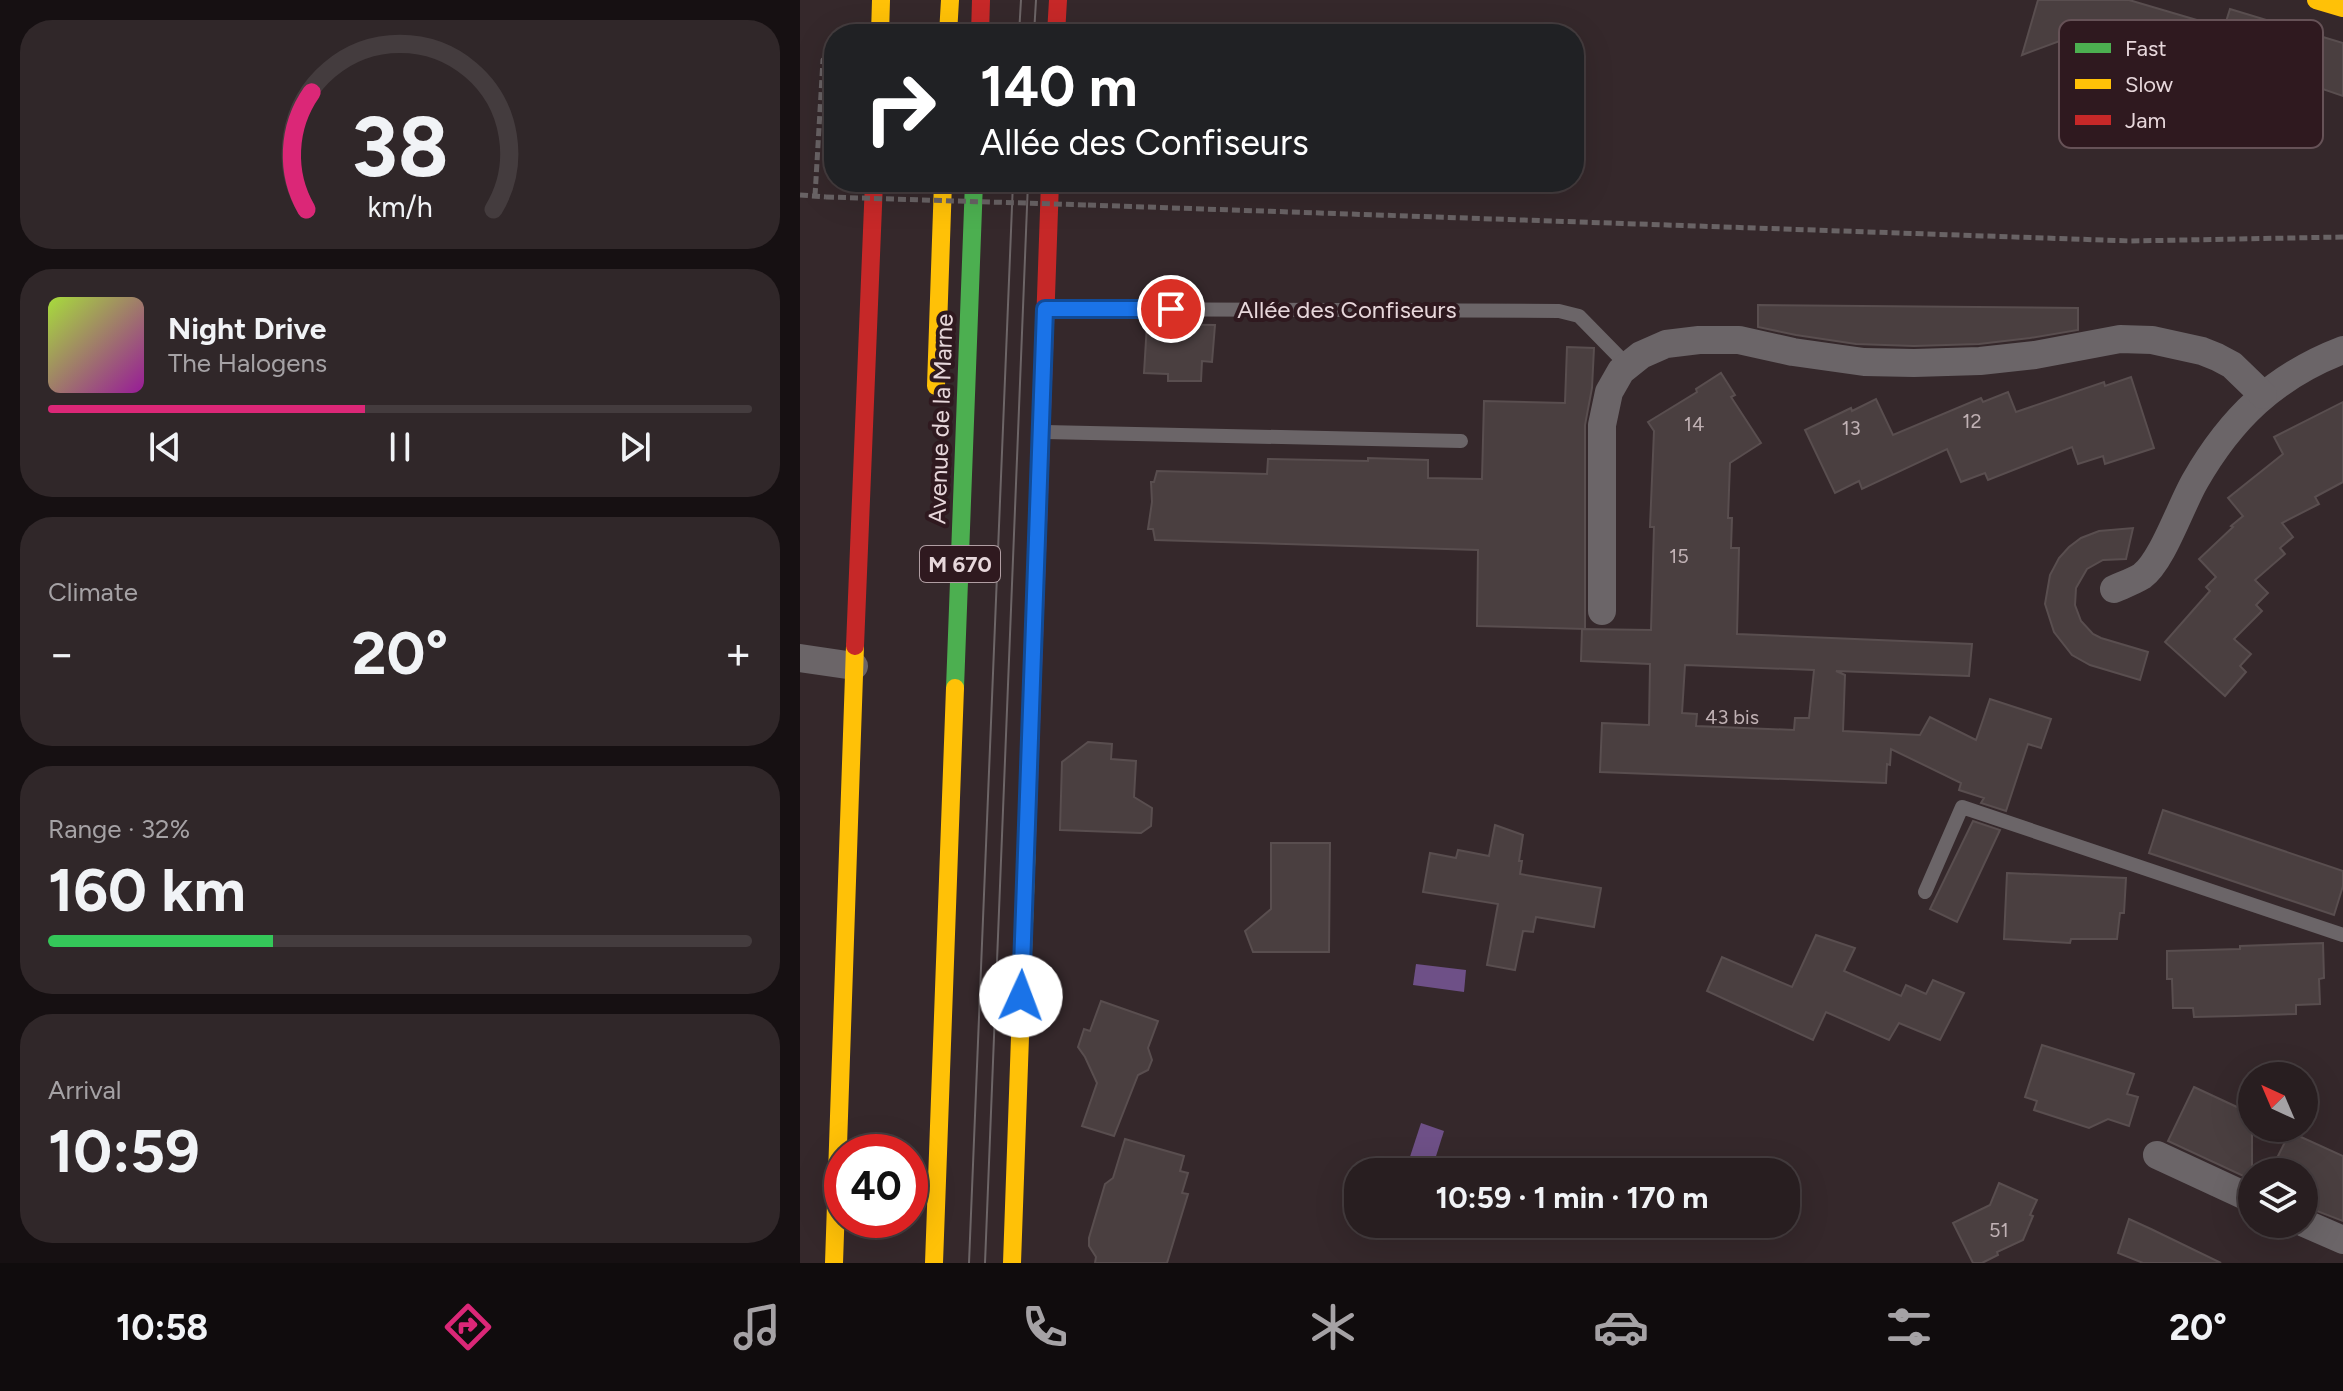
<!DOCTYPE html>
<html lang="en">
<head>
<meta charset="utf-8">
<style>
	:root { --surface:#281e20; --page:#302729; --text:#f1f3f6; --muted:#a5a2a5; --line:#443c3e; --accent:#db2777 }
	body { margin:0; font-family:Figtree,sans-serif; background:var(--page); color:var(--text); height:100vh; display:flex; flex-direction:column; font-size:30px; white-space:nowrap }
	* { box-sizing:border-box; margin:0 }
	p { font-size:26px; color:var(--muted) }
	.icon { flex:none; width:44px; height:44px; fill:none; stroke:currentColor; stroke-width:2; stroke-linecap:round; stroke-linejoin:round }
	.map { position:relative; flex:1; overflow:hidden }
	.details { display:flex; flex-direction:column; gap:20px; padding:20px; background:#161012; width:800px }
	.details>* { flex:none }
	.top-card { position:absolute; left:24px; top:24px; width:760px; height:168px; border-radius:32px; box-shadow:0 8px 32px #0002,0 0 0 2px var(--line); background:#202124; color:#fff; overflow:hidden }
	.needle { width:52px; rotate:316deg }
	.controls { position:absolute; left:1438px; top:1062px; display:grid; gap:16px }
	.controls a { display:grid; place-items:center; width:80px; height:80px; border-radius:50%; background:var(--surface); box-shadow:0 8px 32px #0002,0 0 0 2px var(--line); font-size:40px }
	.speed { position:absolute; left:24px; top:1134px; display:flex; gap:16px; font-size:40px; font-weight:700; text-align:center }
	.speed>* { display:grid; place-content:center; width:104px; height:104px; border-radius:50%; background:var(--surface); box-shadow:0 8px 32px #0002,0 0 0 2px var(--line); line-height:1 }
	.speed .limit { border:12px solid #d22; background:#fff; color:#111 }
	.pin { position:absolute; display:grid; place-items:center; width:68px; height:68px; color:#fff; margin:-34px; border:4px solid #fff; border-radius:50%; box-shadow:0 2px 8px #0007 }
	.me { position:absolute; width:88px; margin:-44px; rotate:2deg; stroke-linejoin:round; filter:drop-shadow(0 0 6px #0008) }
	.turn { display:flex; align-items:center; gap:28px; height:168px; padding:0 24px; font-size:36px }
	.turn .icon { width:104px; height:104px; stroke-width:2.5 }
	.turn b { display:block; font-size:56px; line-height:68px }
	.big { font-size:60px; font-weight:700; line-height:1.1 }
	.details .card { flex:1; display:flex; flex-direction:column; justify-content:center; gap:12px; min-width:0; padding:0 28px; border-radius:32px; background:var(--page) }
	.details .dial { align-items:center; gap:0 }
	.dial svg { height:208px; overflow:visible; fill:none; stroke:var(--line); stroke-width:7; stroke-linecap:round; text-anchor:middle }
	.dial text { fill:var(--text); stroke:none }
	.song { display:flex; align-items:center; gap:24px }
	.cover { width:96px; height:96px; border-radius:12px; background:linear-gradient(135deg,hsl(80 70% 55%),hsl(300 70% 35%)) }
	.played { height:8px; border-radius:4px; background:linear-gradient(90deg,var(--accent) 45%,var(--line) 45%) }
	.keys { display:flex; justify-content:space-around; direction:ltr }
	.heat { display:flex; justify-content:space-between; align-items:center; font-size:44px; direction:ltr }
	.charge { height:12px; border-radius:6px; background:linear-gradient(90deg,#34c759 32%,var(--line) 0) }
	.trip { position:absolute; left:544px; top:1158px; width:456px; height:80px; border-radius:32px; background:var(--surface); box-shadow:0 8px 32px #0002,0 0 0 2px var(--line); font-weight:700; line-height:80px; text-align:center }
	.menu { display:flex; height:128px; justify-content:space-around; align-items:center; background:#100c0d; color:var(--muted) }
	.menu .icon { width:56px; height:56px }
	.menu .current { color:var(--accent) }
	.menu b { font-size:36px; color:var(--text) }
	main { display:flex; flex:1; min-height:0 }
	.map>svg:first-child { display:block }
</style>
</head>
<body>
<main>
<section class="details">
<div class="card dial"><svg viewBox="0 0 100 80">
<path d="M14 69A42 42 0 1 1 86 69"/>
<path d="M14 69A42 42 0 0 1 16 24" stroke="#db2777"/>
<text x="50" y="56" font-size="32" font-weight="700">38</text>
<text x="50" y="72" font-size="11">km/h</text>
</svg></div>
<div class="card">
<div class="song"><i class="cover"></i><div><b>Night Drive</b><p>The Halogens</p></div></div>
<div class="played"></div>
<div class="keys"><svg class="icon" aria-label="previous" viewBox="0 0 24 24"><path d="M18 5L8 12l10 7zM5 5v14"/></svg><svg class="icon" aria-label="pause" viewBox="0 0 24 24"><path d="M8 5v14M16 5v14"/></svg><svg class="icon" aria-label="next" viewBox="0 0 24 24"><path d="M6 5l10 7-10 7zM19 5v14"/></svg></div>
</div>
<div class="card"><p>Climate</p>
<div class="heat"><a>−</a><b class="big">20°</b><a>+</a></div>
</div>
<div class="card"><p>Range · 32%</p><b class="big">160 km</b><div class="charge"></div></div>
<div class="card"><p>Arrival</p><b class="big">10:59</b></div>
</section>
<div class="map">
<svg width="1543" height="1263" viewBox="0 0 1543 1263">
	<rect width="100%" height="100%" fill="#35282b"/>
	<g fill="#6e5087">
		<path d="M616,964L666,970L664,992L613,985Z"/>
		<path d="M621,1123L644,1131L631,1172H605Z"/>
	</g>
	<g fill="#4a3f40" stroke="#594e4f" stroke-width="2" fill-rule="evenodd">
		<path d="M1238,0H1329L1424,28L1430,9L1543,43V96L1517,87L1516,90L1498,85L1496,92L1486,88L1485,91L1399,64L1392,84L1358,74L1360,67L1265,39L1222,55Z"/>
		<path d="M958,305L1278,308V330L1230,338L1179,344L1114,346L1056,344L996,335L958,327Z"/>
		<path d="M347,324L415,325L412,362L402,361L401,381H368V374L344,373Z"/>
		<path d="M767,347L794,348L792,388L785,425V629L677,626L678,550L355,540L353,529H348L352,502L351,482H354L357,471L467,474L468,459L568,461V458L628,460V478L682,479L684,401L765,403Z"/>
		<path d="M921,373L935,395L931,397L961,443L930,463L928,518H932L931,548H939L937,634L1172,644L1169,676L1036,671L1045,675L1043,731L1120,735L1130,717L1176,740L1190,699L1251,719L1241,748L1228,744L1206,811L1181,803L1184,798L1159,790L1161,783L1091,749L1090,765L1087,764L1086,783L800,772L802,723L849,725L850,664L781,661L782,629L851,630L854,527H850L854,431L848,422L897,392L896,389ZM885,665L1014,670L1009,718H995L994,730L896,726L897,714L882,713Z"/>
		<path d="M1331,377L1354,448L1305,464L1303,456L1278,464L1272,447L1188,480L1185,473L1161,482L1147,449L1062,489L1059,481L1035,493L1005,430L1051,408L1052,411L1076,399L1093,435L1181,398L1183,402L1208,392L1216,412L1304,382L1305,386Z"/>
		<path d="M1543,402V482L1515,497L1519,504L1482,523L1493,537L1480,548L1485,554L1455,580L1468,593L1456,605L1462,611L1434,639L1451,654L1440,666L1446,672L1425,696L1365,642L1410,591L1406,587L1416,577L1399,559L1433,527L1431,526L1443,516L1428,498L1483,454L1474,437Z"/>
		<path d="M1333,528L1326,559L1303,560L1287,569L1276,588L1275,605L1281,621L1293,634L1301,638L1348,652L1340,680L1290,665L1272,655L1254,632L1245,604L1250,575L1259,558L1269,547L1281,538L1299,531Z"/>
		<path d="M288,742L312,744L311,759L336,761L334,797L352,808L351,826L341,833L260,830L262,762Z"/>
		<path d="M1363,810L1543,871V886L1534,915L1349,853Z"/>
		<path d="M1173,821L1200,830L1157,922L1130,909Z"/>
		<path d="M695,825L723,835L719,861H722L720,874L801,888L794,927L736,917L733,932L723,931L715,970L687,965L698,904L623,892L630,853L656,858L658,850L689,856Z"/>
		<path d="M471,843H530L529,952H453L445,931L471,909Z"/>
		<path d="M1207,873L1326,878L1324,913H1320L1317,939H1271L1270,943L1204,939Z"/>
		<path d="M1016,935L1055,948L1044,971L1101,996L1106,985L1126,994L1133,980L1164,993L1140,1040L1099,1023L1089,1040L1026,1012L1013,1040L907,991L922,957L992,987Z"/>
		<path d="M1523,943L1524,978L1519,979L1520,1004L1496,1005V1014L1436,1016L1394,1017L1393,1008H1373L1372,979H1367V951L1440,949V946Z"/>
		<path d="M301,1001L358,1021L348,1048L352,1060L348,1070L338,1075L314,1136L282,1126L297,1083L285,1057L278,1047L284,1029L290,1031Z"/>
		<path d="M1242,1045L1334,1074L1327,1094L1338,1097L1329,1126L1308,1119L1289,1128L1234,1110L1237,1101L1225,1097Z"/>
		<path d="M1394,1087L1452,1114V1180L1368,1141Z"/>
		<path d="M1490,1132L1543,1156V1221L1504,1206V1172H1470Z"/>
		<path d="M325,1139L384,1156L380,1171L388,1173L382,1193L388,1194L367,1263H295L296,1257L289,1246V1238L305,1184L313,1178Z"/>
		<path d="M1199,1183L1237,1200L1230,1215L1233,1216L1223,1240L1197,1252L1198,1255L1182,1263H1173L1153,1223L1190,1205Z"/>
		<path d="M1329,1219L1351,1229L1421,1263H1343L1318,1253Z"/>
	</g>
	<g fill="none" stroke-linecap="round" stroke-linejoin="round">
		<g stroke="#696365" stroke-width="5" stroke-dasharray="8 4" stroke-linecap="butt">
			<path d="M0,195L26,197"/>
			<path d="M15,196L23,60H34"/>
			<path d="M288,205L1331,241L1543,237"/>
		</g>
		<g stroke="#6b6568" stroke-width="14">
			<path d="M250,309L759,311L779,316L828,366"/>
			<path d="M245,432L661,441"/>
			<path d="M1125,892L1162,807L1543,935"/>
		</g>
		<g stroke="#6b6568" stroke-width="28">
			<path d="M1314,589C1323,585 1334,581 1342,576C1362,562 1381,505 1395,481C1431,418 1475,376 1543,350"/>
			<path d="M802,611V425L809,392L821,371L841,355L866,344L899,340H939L993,352L1064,362L1114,363L1180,361L1235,355L1320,339L1352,340L1402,351L1417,357L1432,365L1463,395"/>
			<path d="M0,658L54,666"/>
			<path d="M1357,1155L1452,1199"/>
			<path d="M1504,1223L1543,1240"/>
		</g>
		<path stroke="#4caf50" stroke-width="18" d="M155,688L174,182"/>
		<g stroke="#ffc107" stroke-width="18">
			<path d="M1516,0L1543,8"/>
			<path d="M80,34L81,0"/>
			<path d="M148,34L150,0"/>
			<path d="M136,386L143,182"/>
			<path d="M34,1263L55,646"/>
			<path d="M134,1263L155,688"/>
			<path d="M212,1263L227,839"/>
		</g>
		<g stroke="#c62828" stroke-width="18">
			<path d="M180,34L181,0"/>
			<path d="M256,34L258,0"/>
			<path d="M55,646L74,182"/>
			<path d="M227,839L250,182"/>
		</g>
		<g stroke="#6d6567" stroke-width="2">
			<path d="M219,34L221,0"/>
			<path d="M234,34L236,0"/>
			<path d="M169,1263L213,182"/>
			<path d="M185,1263L228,182"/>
		</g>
		<path stroke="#696365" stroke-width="5" stroke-dasharray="8 4" stroke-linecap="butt" d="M26,197L288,205"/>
	</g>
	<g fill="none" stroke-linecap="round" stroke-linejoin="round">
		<g stroke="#114b97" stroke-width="20">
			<path id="route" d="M221,996L245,309H371"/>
		</g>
		<use href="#route" stroke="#1a73e8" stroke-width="14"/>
	</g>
	<g text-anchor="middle" stroke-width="8" stroke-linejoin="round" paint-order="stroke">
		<g font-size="20" fill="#c0b1b4">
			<text x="1172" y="428">12</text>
			<text x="894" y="431">14</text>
			<text x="1051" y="435">13</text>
			<text x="879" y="563">15</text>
			<text x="932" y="724">43 bis</text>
			<text x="1199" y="1237">51</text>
		</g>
		<rect fill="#2f191f" stroke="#b09ea3" stroke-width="2" x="120" y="546" width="80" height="36" rx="6"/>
		<g font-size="22" font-weight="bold" fill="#e7d7db">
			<text x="160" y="572">M 670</text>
		</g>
		<g font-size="24" fill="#e7d7db" stroke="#2f191f">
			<text x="547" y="318">Allée des Confiseurs</text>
			<text transform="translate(141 419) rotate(-88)" y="8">Avenue de la Marne</text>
		</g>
	</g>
	<rect x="1259" y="20" width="264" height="128" rx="12" fill="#2f191f" stroke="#665257" stroke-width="2"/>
	<rect x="1275" y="43" width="36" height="10" fill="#4caf50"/>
	<rect x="1275" y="79" width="36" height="10" fill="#ffc107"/>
	<rect x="1275" y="115" width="36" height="10" fill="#c62828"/>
	<g font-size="22" fill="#e7d7db">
		<text x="1325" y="56">Fast</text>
		<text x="1325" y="92">Slow</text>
		<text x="1325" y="128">Jam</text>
	</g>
</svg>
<div class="controls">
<a><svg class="needle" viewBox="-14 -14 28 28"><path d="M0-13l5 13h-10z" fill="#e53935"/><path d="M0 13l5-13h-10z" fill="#a5a2a5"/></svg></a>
<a><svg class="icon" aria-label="layers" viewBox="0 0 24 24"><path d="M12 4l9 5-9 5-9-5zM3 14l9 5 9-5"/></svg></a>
</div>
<div class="speed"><div class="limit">40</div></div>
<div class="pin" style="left:371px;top:309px;background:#d93025"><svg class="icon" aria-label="arrive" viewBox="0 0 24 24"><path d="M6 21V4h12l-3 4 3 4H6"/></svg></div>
<svg class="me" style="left:221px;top:996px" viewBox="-20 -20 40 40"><circle r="19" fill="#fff"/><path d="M0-13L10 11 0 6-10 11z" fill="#1a73e8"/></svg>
<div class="trip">10:59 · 1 min · 170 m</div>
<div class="top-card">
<div class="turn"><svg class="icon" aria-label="right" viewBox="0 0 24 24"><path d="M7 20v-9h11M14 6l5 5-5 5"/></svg><div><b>140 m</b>Allée des Confiseurs</div></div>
</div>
</div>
</main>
<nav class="menu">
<b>10:58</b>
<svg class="icon current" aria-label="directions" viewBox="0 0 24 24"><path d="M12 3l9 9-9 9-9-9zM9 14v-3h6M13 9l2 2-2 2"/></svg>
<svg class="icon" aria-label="music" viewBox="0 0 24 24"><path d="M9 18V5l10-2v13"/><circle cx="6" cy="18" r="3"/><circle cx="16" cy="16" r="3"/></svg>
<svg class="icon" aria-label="phone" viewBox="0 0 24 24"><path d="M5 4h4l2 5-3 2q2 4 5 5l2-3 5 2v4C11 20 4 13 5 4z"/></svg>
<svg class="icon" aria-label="climate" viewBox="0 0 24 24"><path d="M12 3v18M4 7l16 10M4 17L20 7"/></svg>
<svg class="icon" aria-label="car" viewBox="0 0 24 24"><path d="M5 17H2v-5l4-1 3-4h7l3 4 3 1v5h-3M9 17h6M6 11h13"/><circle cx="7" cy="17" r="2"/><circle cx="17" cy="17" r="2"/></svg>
<svg class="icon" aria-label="filters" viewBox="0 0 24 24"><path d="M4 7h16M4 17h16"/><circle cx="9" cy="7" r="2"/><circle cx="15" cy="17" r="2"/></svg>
<b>20°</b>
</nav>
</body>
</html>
